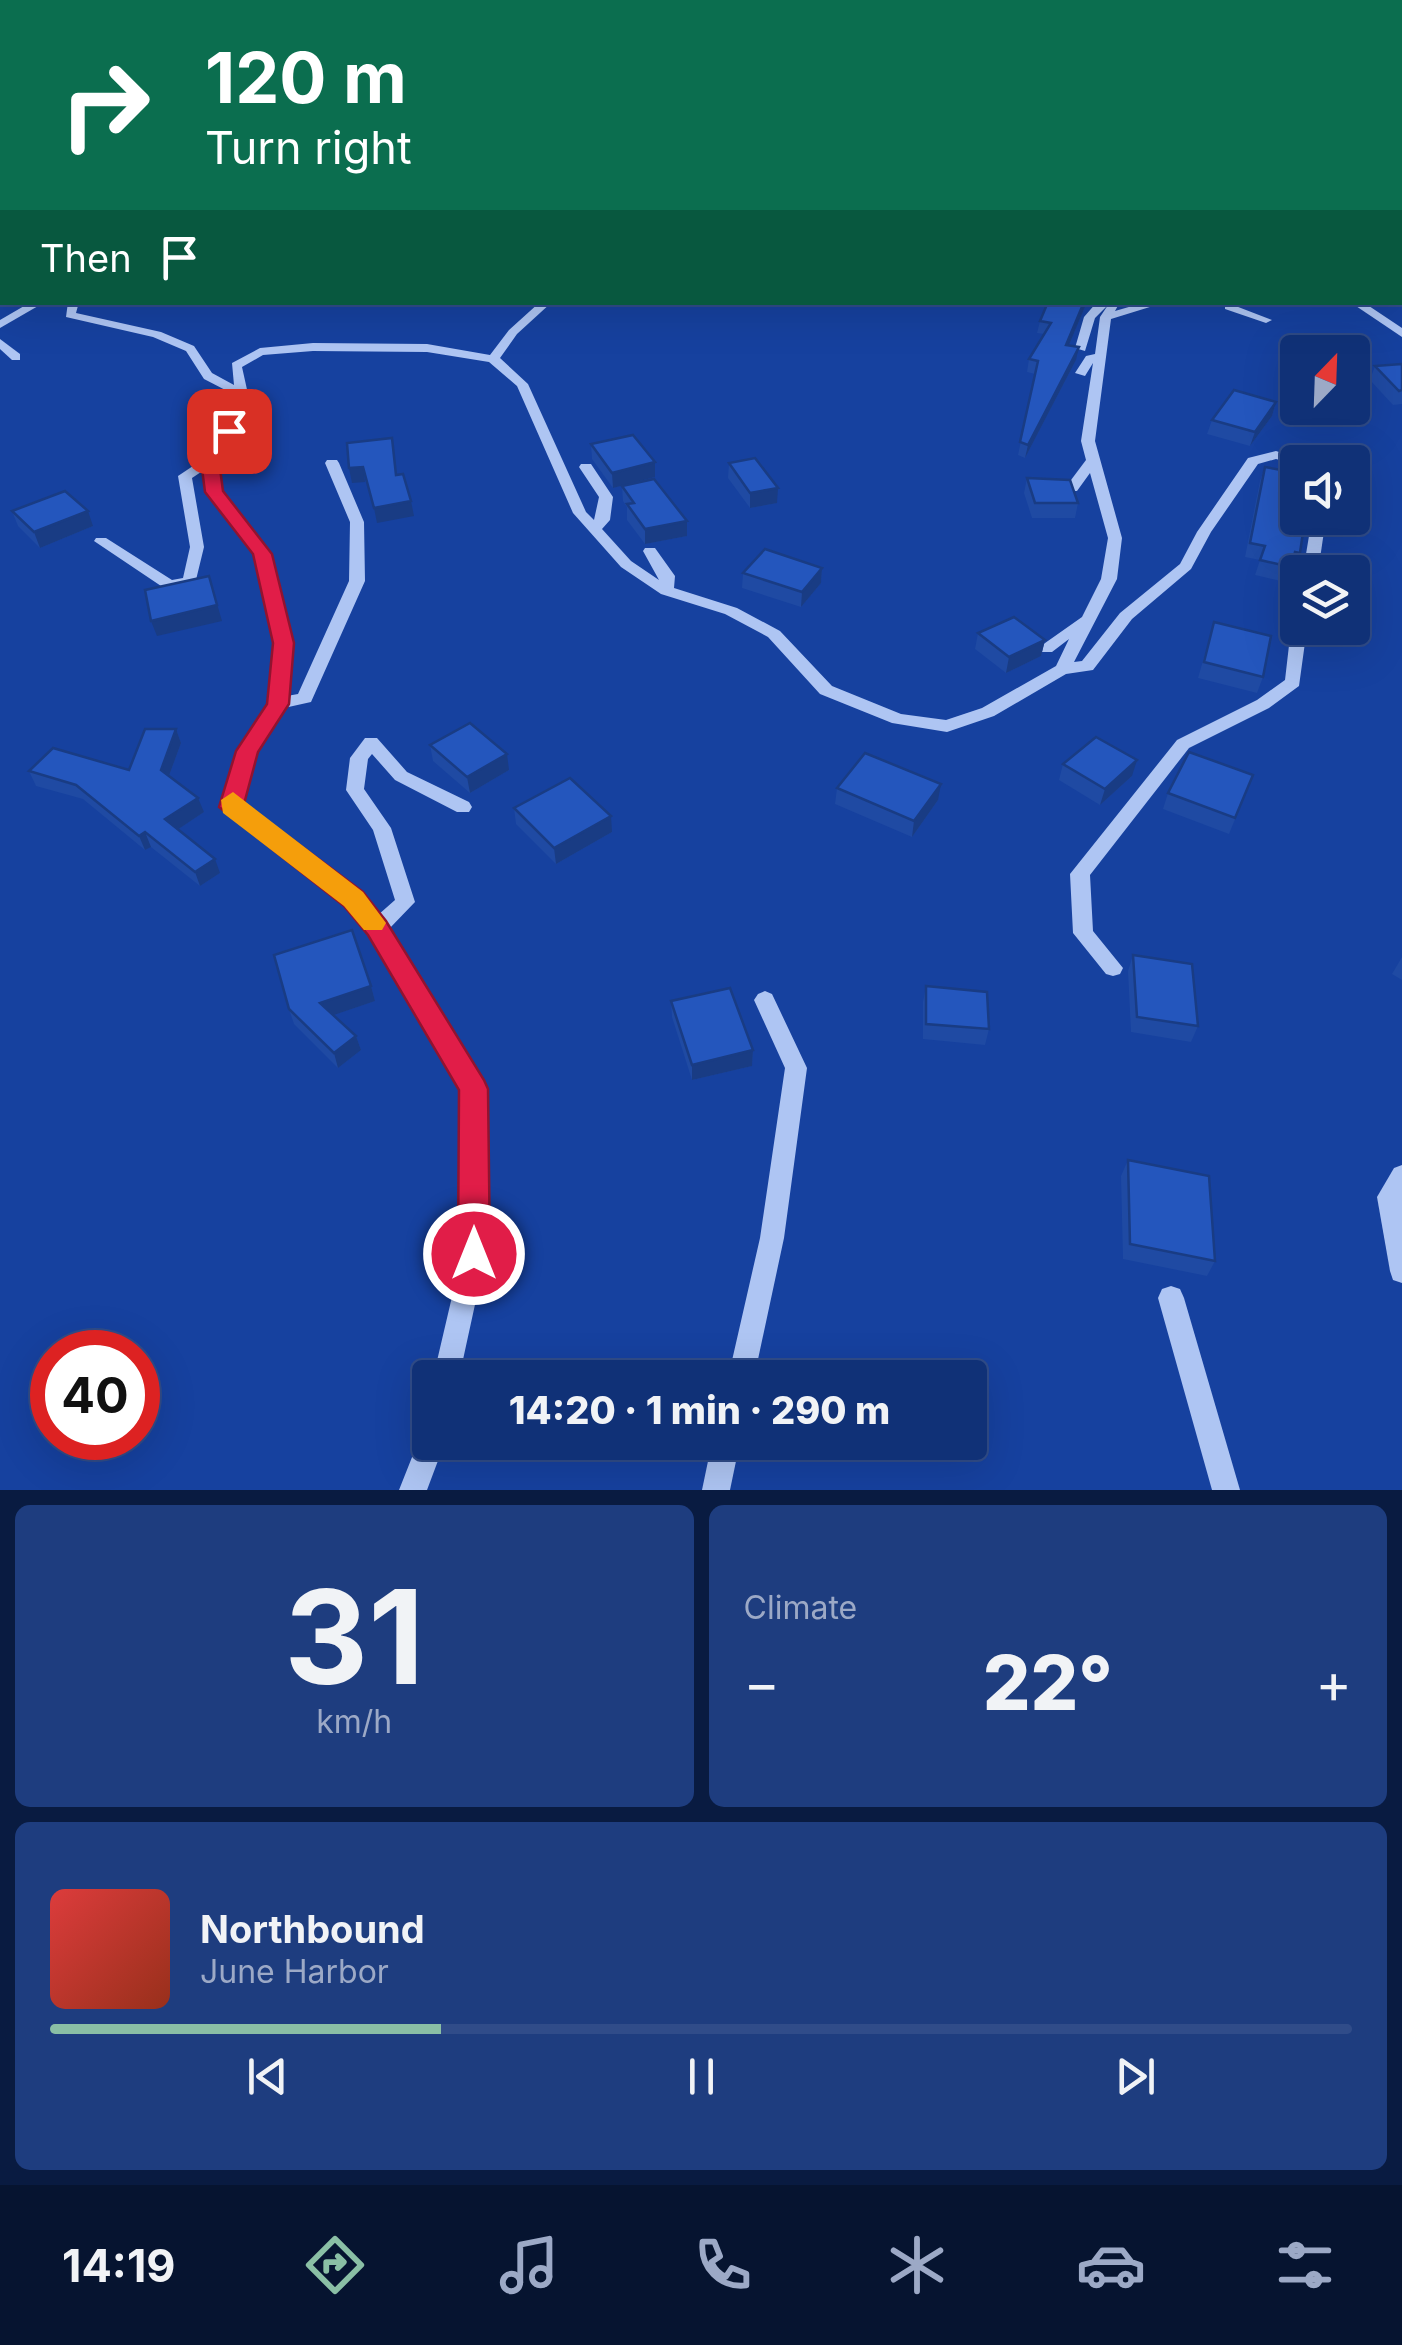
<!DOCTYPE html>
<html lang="en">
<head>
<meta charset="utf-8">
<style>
	:root { --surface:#103177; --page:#1e3d7f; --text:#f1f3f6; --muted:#9ca9c6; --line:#304c89; --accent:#8abfa5 }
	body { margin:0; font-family:Inter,sans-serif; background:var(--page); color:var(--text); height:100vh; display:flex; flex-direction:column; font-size:38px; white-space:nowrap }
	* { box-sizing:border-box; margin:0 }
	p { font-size:32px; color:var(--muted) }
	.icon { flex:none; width:55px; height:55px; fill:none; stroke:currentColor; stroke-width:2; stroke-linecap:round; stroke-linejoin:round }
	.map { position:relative; height:1490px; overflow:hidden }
	.sheet { display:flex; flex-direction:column; gap:15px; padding:15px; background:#091b41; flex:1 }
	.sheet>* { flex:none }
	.hud { position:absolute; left:0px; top:0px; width:1402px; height:305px; box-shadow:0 10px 40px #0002,0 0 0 2px var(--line); background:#0b6e4f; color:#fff; overflow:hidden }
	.needle { width:65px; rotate:23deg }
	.fabs { position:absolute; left:1280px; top:335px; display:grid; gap:20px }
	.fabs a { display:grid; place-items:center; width:90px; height:90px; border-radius:10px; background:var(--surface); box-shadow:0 10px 40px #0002,0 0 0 2px var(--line); font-size:50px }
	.speed { position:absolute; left:30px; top:1330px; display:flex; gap:20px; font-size:50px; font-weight:700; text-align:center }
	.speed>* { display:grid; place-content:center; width:130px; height:130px; border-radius:50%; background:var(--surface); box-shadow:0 10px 40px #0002,0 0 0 2px var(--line); line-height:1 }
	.speed .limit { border:15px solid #d22; background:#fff; color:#111 }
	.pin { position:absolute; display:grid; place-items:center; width:85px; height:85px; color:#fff; margin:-42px; border-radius:20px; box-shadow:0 5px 15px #0006 }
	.me { position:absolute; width:110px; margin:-55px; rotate:0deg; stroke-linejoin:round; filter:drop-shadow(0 0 8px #0008) }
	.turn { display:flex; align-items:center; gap:35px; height:210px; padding:0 40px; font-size:45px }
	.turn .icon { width:130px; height:130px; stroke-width:2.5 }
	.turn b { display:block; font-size:70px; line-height:85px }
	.then { display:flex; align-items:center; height:95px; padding:0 40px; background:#0003; gap:20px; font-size:38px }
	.big { font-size:75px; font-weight:800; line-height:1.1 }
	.sheet .widget { flex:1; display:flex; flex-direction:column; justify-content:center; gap:15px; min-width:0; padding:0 35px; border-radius:15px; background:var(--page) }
	.sheet .dial { align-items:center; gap:0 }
	.dial b { font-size:130px; line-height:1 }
	.song { display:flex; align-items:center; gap:30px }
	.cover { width:120px; height:120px; border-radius:15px; background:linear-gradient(135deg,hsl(0 70% 55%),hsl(10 70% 35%)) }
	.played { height:10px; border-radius:5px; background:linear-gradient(90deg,var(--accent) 30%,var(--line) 30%) }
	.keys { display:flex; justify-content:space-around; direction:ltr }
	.heat { display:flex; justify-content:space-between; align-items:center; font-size:55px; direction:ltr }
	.sheet .tiles { flex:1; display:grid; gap:15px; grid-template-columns:1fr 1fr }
	.widget:last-child { grid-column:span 2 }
	.trip { position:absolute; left:412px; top:1360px; width:575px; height:100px; border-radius:10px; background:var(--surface); box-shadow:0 10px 40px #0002,0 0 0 2px var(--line); font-weight:800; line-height:100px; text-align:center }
	.dock { display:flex; height:160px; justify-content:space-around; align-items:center; background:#061430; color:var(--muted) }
	.dock .icon { width:70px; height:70px }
	.dock .current { color:var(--accent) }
	.dock b { font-size:45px; color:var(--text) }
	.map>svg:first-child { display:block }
</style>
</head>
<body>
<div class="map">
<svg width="1402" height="1490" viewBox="0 0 1402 1490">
	<rect width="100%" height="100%" fill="#16419f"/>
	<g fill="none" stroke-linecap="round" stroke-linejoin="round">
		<g fill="#aec5f3" fill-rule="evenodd">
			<rect x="1400" y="16" width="2" height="5"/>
			<path d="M0,104L2,105V111H0Z"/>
			<rect x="0" y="124" width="2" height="6"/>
			<rect x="1400" y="256" width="2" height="6"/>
			<path d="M31,302H45L0,328V320Z"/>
			<path d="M68,302H79L76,313L161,332L194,346L212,373L234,385L232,363L260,348L313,343L427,344L490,355L509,330L540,302H552L517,334L500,358L528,384L586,512L594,520L599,497L579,467L581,464H591L613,497L610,520L602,529L631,561L659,580L643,551L645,548H655L675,576L674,588L737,608L780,631L832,686L901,714L946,720L982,708L1056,666L1069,639L1052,652H1040L1038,648L1082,617L1101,579L1108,538L1090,473L1077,491H1052L1045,487L1052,483L1068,484L1086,460L1081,441L1093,363L1085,376L1075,373L1086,356L1095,354L1100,317L1108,305L1095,318L1085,351L1075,348L1084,317L1097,302H1120L1115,311L1146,302H1166L1111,319L1095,441L1122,538L1117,579L1074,662L1082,661L1120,613L1180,564L1197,532L1248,458L1276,451L1309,462H1298V465L1276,459L1258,464L1211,532L1191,569L1132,619L1093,670L1066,674L994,716L947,732L892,723L820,694L768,637L725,614L661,594L621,567L573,513L517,386L489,362L427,352L313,351L263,355L242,367L248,394L236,431L217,461L221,492L270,554L292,643L287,696L298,694L349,581L350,522L325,463L327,460H337L339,463L364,522L365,581L311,702L284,708L256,752L241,805L361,894L378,915L395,900L373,830L346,790L350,758L365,738H377L407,772L469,802L472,807L469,812H457L395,780L372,754L368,759L364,789L391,828L415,902L388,930L484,1089L486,1254L459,1378H433L462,1254V1090L370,934L347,904L222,807L238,751L270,704L276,643L256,555L207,492L204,470L192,478L204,547L195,584L164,588L94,541L96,538H106L172,580L183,578L190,547L178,476L205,458L222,431L235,395L204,379L186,351L153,337L66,317Z"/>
			<path d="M1350,302H1363L1402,328V337Z"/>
			<path d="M1225,305H1233L1272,320L1266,323L1225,309Z"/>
			<path d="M0,339L20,354V360H12L0,349Z"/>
			<path d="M1312,518H1326L1318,572H1303Z"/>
			<path d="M1298,623V628H1307L1299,686L1269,708L1189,748L1090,875L1093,931L1123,968L1120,974L1113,976L1106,974L1073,933L1070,874L1177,740L1257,700L1285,680L1291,628Z"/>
			<path d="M765,991L772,994L807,1068L784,1238L754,1378H728L760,1238L785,1068L754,1000L758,994Z"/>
			<path d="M1402,1165V1283L1393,1280L1390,1271L1377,1197L1394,1168Z"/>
			<path d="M1171,1286L1180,1289L1184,1298L1240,1490H1212L1158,1298L1162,1289Z"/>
			<path d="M430,1429V1442H445L427,1490H399L422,1432Z"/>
			<path d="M712,1442H740L730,1490H702Z"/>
		</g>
	</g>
	<g fill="#1f4aa3">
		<path d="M1045,0H1133L1136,2H1044Z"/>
		<path d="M1400,51H1402V99L1400,98Z"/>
		<path d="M1087,302L1069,345L1076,360L1025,458L1018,455L1035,374L1027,372L1029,359L1044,334L1037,333L1040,321Z"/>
		<path d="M1402,364V404L1393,405L1370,380L1375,366Z"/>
		<path d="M1276,402L1272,416L1250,446L1207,434L1212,420Z"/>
		<path d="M591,444L655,462V477L613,488L592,459Z"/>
		<path d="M729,463L777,503L750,508L728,478Z"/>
		<path d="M1265,467L1300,553L1295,568L1291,567L1285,582L1255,575L1260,560L1245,557L1260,481Z"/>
		<path d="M1027,478L1078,503L1075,518H1032L1024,493Z"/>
		<path d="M622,486L687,536L645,544L627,520V507L623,501Z"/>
		<path d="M12,511L93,526L40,548L18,526Z"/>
		<path d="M822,568L821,583L801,607L742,588L743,573Z"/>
		<path d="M1214,622L1263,677L1257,693L1198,678Z"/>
		<path d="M978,633L1045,640L1041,656L1006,673L975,649Z"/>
		<path d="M176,729L181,743L169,776L204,812L178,829L220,873L200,886L151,847L145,850L83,799L36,786L29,771L129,770Z"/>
		<path d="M430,745L509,770L470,793L433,761Z"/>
		<path d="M1063,764L1132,776L1100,805L1059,780Z"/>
		<path d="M1253,775L1229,834L1163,809L1168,793Z"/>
		<path d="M837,788L938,800L912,837L835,804Z"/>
		<path d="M514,808L612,832L556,864L516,824Z"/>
		<path d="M1133,955L1198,1026L1191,1042L1131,1032L1128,971Z"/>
		<path d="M1402,957V980L1392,974Z"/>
		<path d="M371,986L375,1001L333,1015L356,1036L361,1050L338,1068L294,1024L289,1009Z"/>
		<path d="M926,986L989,1029L985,1045L923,1039V1002Z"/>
		<path d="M671,1001L753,1050L752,1066L692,1080L672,1017Z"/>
		<path d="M1128,1160L1215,1261L1207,1276L1123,1259L1121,1176Z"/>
	</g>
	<g fill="#193c84">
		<path d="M2,247V265L0,267V249Z"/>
		<path d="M1084,302H1087L1064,357L1066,345Z"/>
		<path d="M1079,347L1076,360L1025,458L1028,445Z"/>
		<path d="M1276,402L1272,416L1250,446L1255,432Z"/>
		<path d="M655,462V477L613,488L612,473Z"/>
		<path d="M363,467L365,482L352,483L349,468Z"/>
		<path d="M778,488L777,503L750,508V493Z"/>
		<path d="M411,501L414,516L377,523L374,508Z"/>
		<path d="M88,511L93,526L40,548L34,532Z"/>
		<path d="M687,521V536L645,544V529Z"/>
		<path d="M822,568L821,583L801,607L802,592Z"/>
		<path d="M209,576L222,621L157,636L151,621Z"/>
		<path d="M1045,640L1041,656L1006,673L1009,657Z"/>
		<path d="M176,729L181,743L166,784L161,770Z"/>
		<path d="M507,754L509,770L470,793L467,777Z"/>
		<path d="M1137,760L1132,776L1100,805L1105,789Z"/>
		<path d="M941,784L938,800L912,837L914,821Z"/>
		<path d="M198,798L204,812L171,834L165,819Z"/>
		<path d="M611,816L612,832L556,864L554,848Z"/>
		<path d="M145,832L151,847L145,850L139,836Z"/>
		<path d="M215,859L220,873L200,886L195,872Z"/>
		<path d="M371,986L375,1001L325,1018L320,1003Z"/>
		<path d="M356,1036L361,1050L338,1068L334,1053Z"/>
		<path d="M753,1050L752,1066L692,1080V1065Z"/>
	</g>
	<g fill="#2456bd" stroke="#193c84" stroke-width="2.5">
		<path d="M0,0H13L14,2H2V36L0,37Z"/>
		<path d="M877,0H969L967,2H872Z"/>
		<path d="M1089,0H1133L1136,2H1087Z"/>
		<path d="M1201,0H1342L1344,2H1203Z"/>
		<path d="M2,39V82L0,81V49H2Z"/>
		<path d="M1400,51H1402V82L1400,80Z"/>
		<path d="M0,197H2V247L0,249Z"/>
		<path d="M1048,302H1084L1066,345L1079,347L1028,445L1020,442L1038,361L1029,359L1051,323L1040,321Z"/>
		<path d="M1402,364V390L1399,391L1375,366Z"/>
		<path d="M1234,390L1276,402L1255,432L1212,420Z"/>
		<path d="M633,435L655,462L612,473L591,444Z"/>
		<path d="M392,438L396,475L403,474L411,501L374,508L363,467L349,468L347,443Z"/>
		<path d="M755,458L778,488L750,493L729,463Z"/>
		<path d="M1265,467L1298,473V518H1305L1300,553L1295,552L1291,567L1260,560L1265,546L1250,543Z"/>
		<path d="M1027,478L1070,480L1078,503H1035Z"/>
		<path d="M654,479L687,521L645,529L627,504L634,503L622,486Z"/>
		<path d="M65,491L88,511L34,532L12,511Z"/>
		<path d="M765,549L822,568L802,592L743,573Z"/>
		<path d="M209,576L217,605L151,621L145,590Z"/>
		<path d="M1014,617L1045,640L1009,657L978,633Z"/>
		<path d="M1214,622L1271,636L1263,677L1204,662Z"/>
		<path d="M470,723L507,754L467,777L430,745Z"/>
		<path d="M145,729H176L161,770L198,798L165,819L215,859L195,872L145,832L139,836L76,785L29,771L53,748L129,770Z"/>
		<path d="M1096,737L1137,760L1105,789L1063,764Z"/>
		<path d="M1189,752L1253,775L1235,818L1168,793Z"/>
		<path d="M865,753L941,784L914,821L837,788Z"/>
		<path d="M570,778L611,816L554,848L514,808Z"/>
		<path d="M352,930L371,986L320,1003L356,1036L334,1053L289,1009L274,955Z"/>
		<path d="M1133,955L1192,964L1198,1026L1137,1017Z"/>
		<path d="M926,986L987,992L989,1029L926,1024Z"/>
		<path d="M730,988L753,1050L692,1065L671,1001Z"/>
		<path d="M1128,1160L1209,1176L1215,1261L1130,1244Z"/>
	</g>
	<path fill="#e11d48" stroke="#92132f" stroke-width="2.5" d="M223,427L238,431L219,461L223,491L272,554L294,643L289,704L258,752L244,804L363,892L386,921L484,1080L488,1089L490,1254L485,1265L474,1269L462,1265L458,1254L459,1090L368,935L344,906L219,807L236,751L267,704L273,643L253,554L205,492L201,461Z"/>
	<path fill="#f59e0b" d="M233,792L363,892L386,923L382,930H364L344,906L223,813L221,800Z"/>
</svg>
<div class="fabs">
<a><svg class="needle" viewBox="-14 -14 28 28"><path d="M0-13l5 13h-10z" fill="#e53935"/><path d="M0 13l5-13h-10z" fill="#9ca9c6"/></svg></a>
<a><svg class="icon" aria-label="sound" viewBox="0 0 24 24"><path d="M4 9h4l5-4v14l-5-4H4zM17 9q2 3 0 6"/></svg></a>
<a><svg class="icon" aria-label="layers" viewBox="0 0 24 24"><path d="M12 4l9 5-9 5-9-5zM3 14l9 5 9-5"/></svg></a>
</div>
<div class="speed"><div class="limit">40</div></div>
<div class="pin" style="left:229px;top:431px;background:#d93025"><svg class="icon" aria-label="arrive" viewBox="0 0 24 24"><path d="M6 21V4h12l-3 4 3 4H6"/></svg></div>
<svg class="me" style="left:474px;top:1254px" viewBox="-20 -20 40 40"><circle r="17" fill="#e11d48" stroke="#fff" stroke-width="3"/><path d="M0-11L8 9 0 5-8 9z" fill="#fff"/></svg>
<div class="trip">14:20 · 1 min · 290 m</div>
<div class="hud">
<div class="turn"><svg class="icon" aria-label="right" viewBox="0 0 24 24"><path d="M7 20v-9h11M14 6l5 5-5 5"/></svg><div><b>120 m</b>Turn right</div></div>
<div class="then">Then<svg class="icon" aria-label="arrive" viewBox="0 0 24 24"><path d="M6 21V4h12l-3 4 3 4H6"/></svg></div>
</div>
</div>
<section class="sheet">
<div class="tiles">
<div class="widget dial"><b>31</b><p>km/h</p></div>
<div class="widget"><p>Climate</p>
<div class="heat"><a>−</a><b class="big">22°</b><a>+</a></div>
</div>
<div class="widget">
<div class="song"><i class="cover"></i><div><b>Northbound</b><p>June Harbor</p></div></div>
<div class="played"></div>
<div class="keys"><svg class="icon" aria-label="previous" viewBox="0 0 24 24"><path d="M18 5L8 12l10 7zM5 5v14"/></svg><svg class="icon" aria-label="pause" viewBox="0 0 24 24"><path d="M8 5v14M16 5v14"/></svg><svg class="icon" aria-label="next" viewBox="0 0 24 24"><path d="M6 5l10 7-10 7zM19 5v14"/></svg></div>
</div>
</div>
</section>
<nav class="dock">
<b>14:19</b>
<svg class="icon current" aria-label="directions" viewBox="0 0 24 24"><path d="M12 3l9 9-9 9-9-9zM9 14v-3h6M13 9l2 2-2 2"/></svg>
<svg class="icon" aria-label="music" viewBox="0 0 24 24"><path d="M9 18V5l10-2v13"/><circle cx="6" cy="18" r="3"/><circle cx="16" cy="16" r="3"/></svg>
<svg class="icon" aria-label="phone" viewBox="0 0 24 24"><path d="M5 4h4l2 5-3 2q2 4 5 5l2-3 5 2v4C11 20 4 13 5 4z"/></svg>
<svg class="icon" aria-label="climate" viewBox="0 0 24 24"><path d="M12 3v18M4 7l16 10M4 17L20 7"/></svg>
<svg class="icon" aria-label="car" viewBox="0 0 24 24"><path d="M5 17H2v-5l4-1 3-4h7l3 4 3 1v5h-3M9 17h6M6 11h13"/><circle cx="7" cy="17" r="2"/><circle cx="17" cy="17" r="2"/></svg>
<svg class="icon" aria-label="filters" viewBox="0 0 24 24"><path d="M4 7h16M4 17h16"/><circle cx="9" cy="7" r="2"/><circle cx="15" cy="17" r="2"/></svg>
</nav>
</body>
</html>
